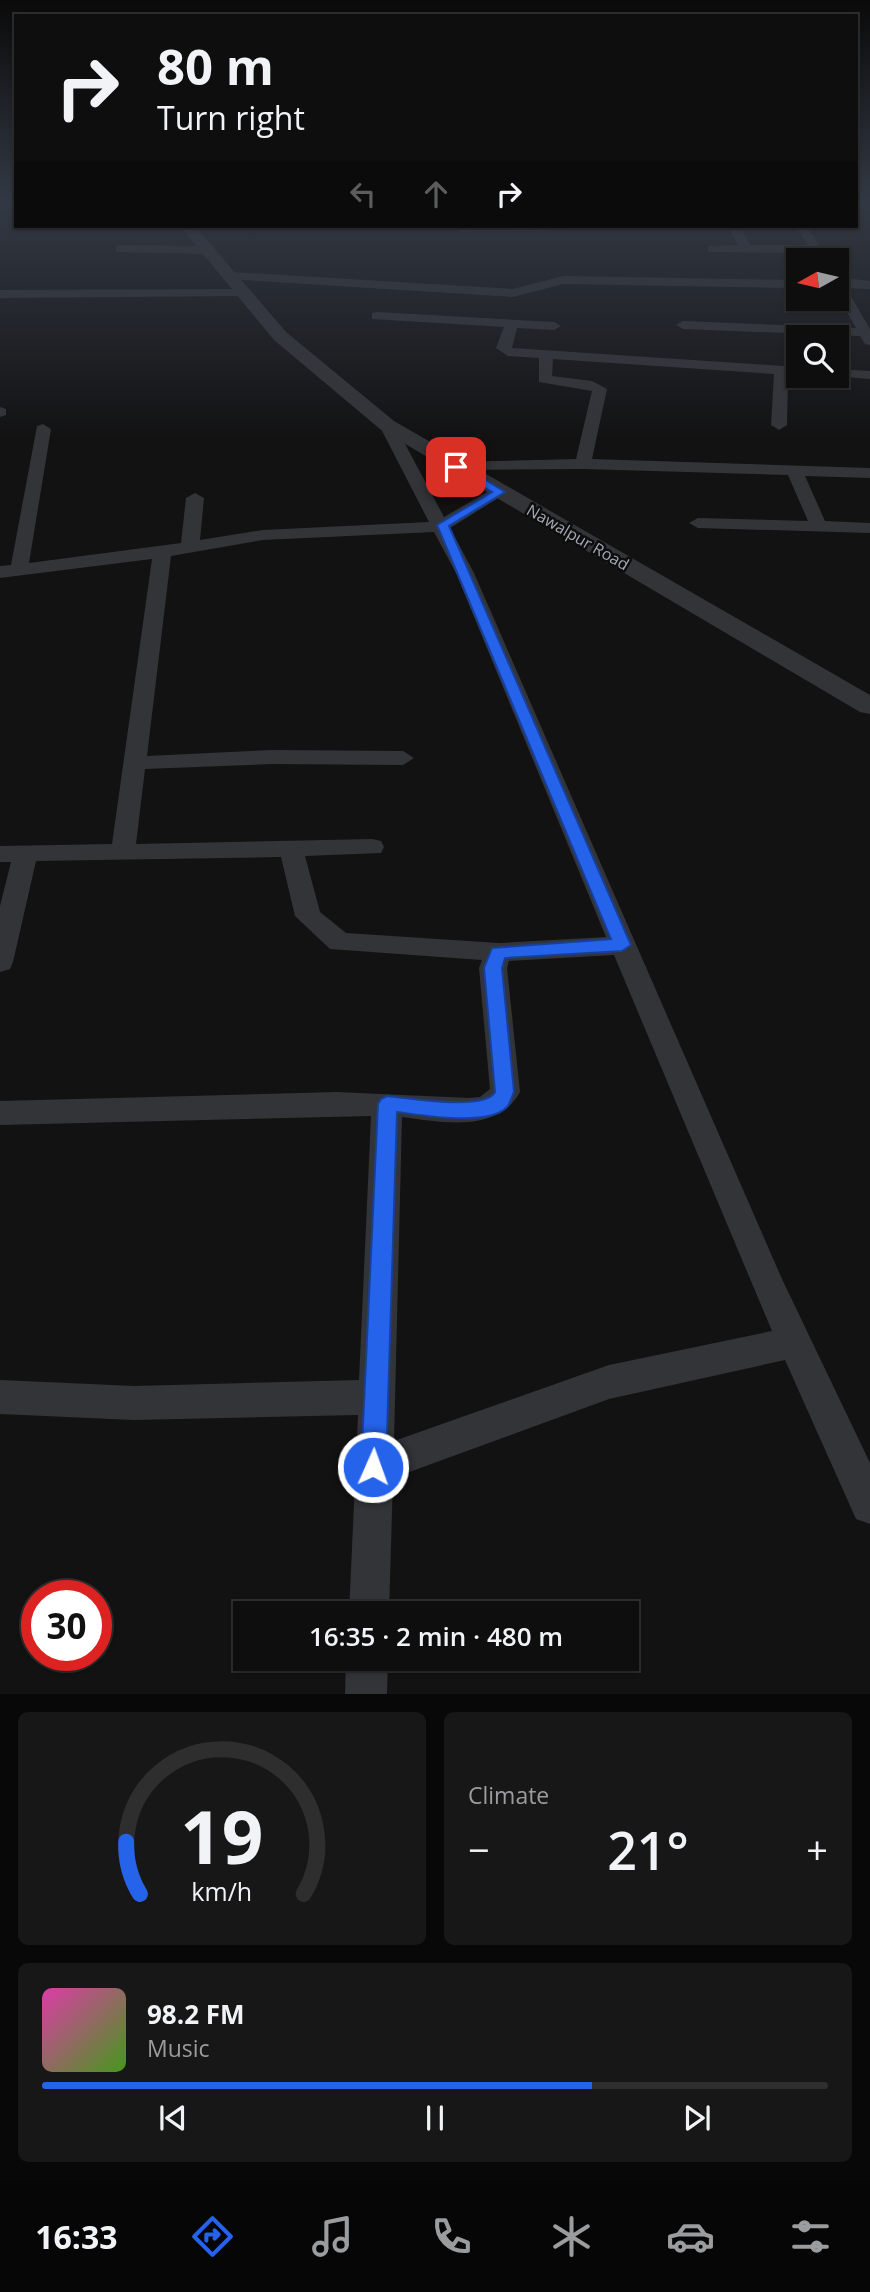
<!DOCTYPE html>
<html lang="en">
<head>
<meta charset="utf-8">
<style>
	:root { --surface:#0e0e0e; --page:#171717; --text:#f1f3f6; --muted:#9b9c9e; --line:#2e2e2e; --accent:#2563eb }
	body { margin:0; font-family:"Open Sans",sans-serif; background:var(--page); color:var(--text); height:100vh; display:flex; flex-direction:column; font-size:26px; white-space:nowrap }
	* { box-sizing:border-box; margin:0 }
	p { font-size:23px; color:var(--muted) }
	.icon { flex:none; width:38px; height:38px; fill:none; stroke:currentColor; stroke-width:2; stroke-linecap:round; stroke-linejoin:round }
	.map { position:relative; height:1694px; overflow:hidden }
	.details { display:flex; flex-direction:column; gap:18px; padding:18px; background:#080808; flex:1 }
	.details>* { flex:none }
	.banner { position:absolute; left:14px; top:14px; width:844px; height:214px; border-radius:0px; box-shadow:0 2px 5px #0004,0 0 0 2px var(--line); background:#0e0e0e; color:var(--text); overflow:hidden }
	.needle { width:46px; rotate:262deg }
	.fabs { position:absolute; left:786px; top:248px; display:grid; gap:14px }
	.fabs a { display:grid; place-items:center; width:63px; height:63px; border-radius:0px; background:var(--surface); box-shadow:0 2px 5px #0004,0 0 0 2px var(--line); font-size:35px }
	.speed { position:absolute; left:21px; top:1580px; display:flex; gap:14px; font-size:35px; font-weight:700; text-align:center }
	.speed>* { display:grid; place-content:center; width:91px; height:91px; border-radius:50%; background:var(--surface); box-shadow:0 2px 5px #0004,0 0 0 2px var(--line); line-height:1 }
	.speed .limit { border:10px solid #d22; background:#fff; color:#111 }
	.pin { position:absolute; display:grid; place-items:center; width:60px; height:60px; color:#fff; margin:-30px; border-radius:14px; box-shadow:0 4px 10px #0006 }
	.me { position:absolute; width:77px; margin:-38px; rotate:2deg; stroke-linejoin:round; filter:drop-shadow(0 0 5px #0008) }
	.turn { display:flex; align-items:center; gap:24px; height:147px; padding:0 28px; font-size:32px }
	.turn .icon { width:91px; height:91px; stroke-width:2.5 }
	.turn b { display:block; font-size:49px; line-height:60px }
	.lanes { display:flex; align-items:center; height:66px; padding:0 28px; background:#0003; justify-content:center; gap:35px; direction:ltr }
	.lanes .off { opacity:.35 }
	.big { font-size:52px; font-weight:600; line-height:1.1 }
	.details .card { flex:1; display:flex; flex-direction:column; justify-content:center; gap:10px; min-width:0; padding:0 24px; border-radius:10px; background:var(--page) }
	.details .dial { align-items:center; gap:0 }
	.dial svg { height:182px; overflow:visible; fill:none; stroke:var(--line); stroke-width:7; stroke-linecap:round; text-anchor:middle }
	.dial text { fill:var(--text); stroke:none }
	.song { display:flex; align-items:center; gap:21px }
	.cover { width:84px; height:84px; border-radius:10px; background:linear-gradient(135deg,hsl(320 70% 55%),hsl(100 70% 35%)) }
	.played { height:7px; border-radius:4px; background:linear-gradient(90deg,var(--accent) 70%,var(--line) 70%) }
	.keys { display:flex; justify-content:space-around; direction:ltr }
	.heat { display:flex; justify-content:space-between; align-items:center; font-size:38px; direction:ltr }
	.details .tiles { flex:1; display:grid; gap:18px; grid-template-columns:1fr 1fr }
	.card:last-child { grid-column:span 2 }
	.trip { position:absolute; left:233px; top:1601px; width:406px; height:70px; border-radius:0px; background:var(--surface); box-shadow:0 2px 5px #0004,0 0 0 2px var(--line); font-weight:600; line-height:70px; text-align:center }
	.menu { display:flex; height:112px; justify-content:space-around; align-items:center; background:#060606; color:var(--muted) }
	.menu .icon { width:49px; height:49px }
	.menu .active { color:var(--accent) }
	.menu b { font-size:32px; color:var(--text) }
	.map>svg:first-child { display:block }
</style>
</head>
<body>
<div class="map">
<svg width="870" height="1694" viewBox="0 0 870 1694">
	<rect width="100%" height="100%" fill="#121213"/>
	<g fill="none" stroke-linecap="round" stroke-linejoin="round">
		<g fill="#333438" fill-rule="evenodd">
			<path d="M446,226H655L649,229L462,232Z"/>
			<path d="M728,226H740L750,245H808L795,226H807L829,260L817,261L812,253L708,252V246L738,245Z"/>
			<path d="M120,245L207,246L213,250L207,254L116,252V246Z"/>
			<path d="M232,272L513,289L563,276L798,280V288L563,284L513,297L228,279L226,276Z"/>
			<path d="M836,277L870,281V289L846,288L870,329V345L865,344L860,336L683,329L676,325L683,321L856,328L836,293Z"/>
			<path d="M246,289L247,292L241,296L0,298V290Z"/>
			<path d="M377,312L554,322L561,326L554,330L517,328L512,348L798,367V375H788L787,425L779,430L771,425L774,374L553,359L552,376L592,381L607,389L592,459L870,468V478L805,476L825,521L870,523V533L698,528L689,523L698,518L808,521L788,475L583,469L450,470V464L456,462L576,459L592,391L539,382V358L508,356L496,348L504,327L372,319V313Z"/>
			<path d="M836,369L870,371V379L832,376H836Z"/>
			<path d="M0,407L6,409V415L0,417Z"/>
			<path d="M387,420L395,425L444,517L494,488L500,487L508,492L450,528L474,573L782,1279L870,1463V1524L856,1519L785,1360L609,1399L393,1478L389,1614H349L358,1415L134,1420L0,1414V1380L134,1386L359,1380L371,1116L0,1125V1101L337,1092L469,1098L480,1097L490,1089L479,968L482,960L330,949L295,916L281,857L36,861L13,962L10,969L0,972V906L11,862H0V846L112,844L152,559L0,578V566L11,565L37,426L43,424L51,429L29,563L181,543L186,498L195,493L204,498L200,540L263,530L429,522L379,425ZM434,532L456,573L606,937L499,943L346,933L320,912L305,856L381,853L384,847L381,841L372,839L136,844L145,769L272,764L403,765L414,758L403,751L272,750L147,756L171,556L263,540ZM614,955L772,1331L609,1365L394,1441L402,1117C441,1122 497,1134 520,1092L507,968L509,961Z"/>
			<path d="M346,1659H388L387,1694H345Z"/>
		</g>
		<path fill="#333438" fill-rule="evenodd" d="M180,226H195L286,332L394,421L870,695V714L860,712L380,429L274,340Z"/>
	</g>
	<linearGradient id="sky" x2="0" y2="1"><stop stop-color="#0a0a0a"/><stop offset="0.46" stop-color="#333944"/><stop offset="1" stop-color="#333944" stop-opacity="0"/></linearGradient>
	<rect width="870" height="439" fill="url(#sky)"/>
	<path fill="#2563eb" stroke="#184099" stroke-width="2" d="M452,464H460L505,492L449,526L631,945L622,951L505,958L502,968L514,1092C512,1096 510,1104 507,1107C488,1127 422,1115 397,1112L386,1467L382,1475L373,1479L365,1475L361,1467L378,1104L381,1099L387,1096C408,1098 486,1111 495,1092L484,968L492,948L611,939L437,525L492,492L452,469Z"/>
	<g text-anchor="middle" stroke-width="5" stroke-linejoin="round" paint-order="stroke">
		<g font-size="16" fill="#a5a9b3" stroke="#0d0d0e">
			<text transform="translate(578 537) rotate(30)" y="6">Nawalpur Road</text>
		</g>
	</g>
</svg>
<div class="fabs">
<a><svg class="needle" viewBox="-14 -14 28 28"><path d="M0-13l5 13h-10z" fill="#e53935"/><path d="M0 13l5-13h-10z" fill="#9b9c9e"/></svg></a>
<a><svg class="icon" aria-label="search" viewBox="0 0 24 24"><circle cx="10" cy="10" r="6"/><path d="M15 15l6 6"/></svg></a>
</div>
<div class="speed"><div class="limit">30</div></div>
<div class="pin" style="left:456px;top:467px;background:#d93025"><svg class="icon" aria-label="arrive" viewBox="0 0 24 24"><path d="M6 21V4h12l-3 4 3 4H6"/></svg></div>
<svg class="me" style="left:373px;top:1467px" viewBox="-20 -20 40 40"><circle r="17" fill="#2563eb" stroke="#fff" stroke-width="3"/><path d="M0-11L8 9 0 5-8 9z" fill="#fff"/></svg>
<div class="trip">16:35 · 2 min · 480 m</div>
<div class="banner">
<div class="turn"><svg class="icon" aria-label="right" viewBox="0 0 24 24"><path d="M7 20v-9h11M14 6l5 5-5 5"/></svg><div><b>80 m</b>Turn right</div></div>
<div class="lanes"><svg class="icon off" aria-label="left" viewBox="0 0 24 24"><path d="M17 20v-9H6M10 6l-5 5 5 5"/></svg><svg class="icon off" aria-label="ahead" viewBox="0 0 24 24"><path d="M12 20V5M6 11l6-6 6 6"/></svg><svg class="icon" aria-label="right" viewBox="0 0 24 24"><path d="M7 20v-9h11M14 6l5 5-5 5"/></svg></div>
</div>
</div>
<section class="details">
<div class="tiles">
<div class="card dial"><svg viewBox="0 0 100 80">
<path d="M14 69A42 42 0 1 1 86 69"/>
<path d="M14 69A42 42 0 0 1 8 46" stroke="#2563eb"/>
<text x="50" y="56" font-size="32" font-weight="700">19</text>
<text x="50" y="72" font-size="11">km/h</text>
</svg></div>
<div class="card"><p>Climate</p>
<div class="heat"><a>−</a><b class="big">21°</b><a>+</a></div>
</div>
<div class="card">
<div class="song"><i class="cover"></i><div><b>98.2 FM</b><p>Music</p></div></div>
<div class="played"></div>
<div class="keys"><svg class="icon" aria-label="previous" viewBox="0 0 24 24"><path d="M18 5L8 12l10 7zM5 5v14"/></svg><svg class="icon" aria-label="pause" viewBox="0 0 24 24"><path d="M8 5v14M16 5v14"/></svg><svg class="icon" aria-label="next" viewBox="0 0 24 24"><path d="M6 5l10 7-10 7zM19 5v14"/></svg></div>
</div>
</div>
</section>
<nav class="menu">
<b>16:33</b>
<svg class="icon active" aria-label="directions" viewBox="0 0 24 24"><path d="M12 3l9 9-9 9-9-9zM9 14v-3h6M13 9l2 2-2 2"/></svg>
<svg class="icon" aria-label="music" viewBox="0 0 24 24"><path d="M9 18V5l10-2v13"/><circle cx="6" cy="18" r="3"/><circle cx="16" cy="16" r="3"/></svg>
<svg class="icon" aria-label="phone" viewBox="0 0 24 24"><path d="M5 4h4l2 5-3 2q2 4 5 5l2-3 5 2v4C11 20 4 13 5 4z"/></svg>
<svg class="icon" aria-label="climate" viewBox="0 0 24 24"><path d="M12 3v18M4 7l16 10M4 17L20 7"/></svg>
<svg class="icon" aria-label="car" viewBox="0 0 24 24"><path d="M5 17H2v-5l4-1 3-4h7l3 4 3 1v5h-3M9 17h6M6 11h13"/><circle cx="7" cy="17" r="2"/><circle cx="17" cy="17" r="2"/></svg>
<svg class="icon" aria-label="filters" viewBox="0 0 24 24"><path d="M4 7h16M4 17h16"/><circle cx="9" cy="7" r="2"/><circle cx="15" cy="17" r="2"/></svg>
</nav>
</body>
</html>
